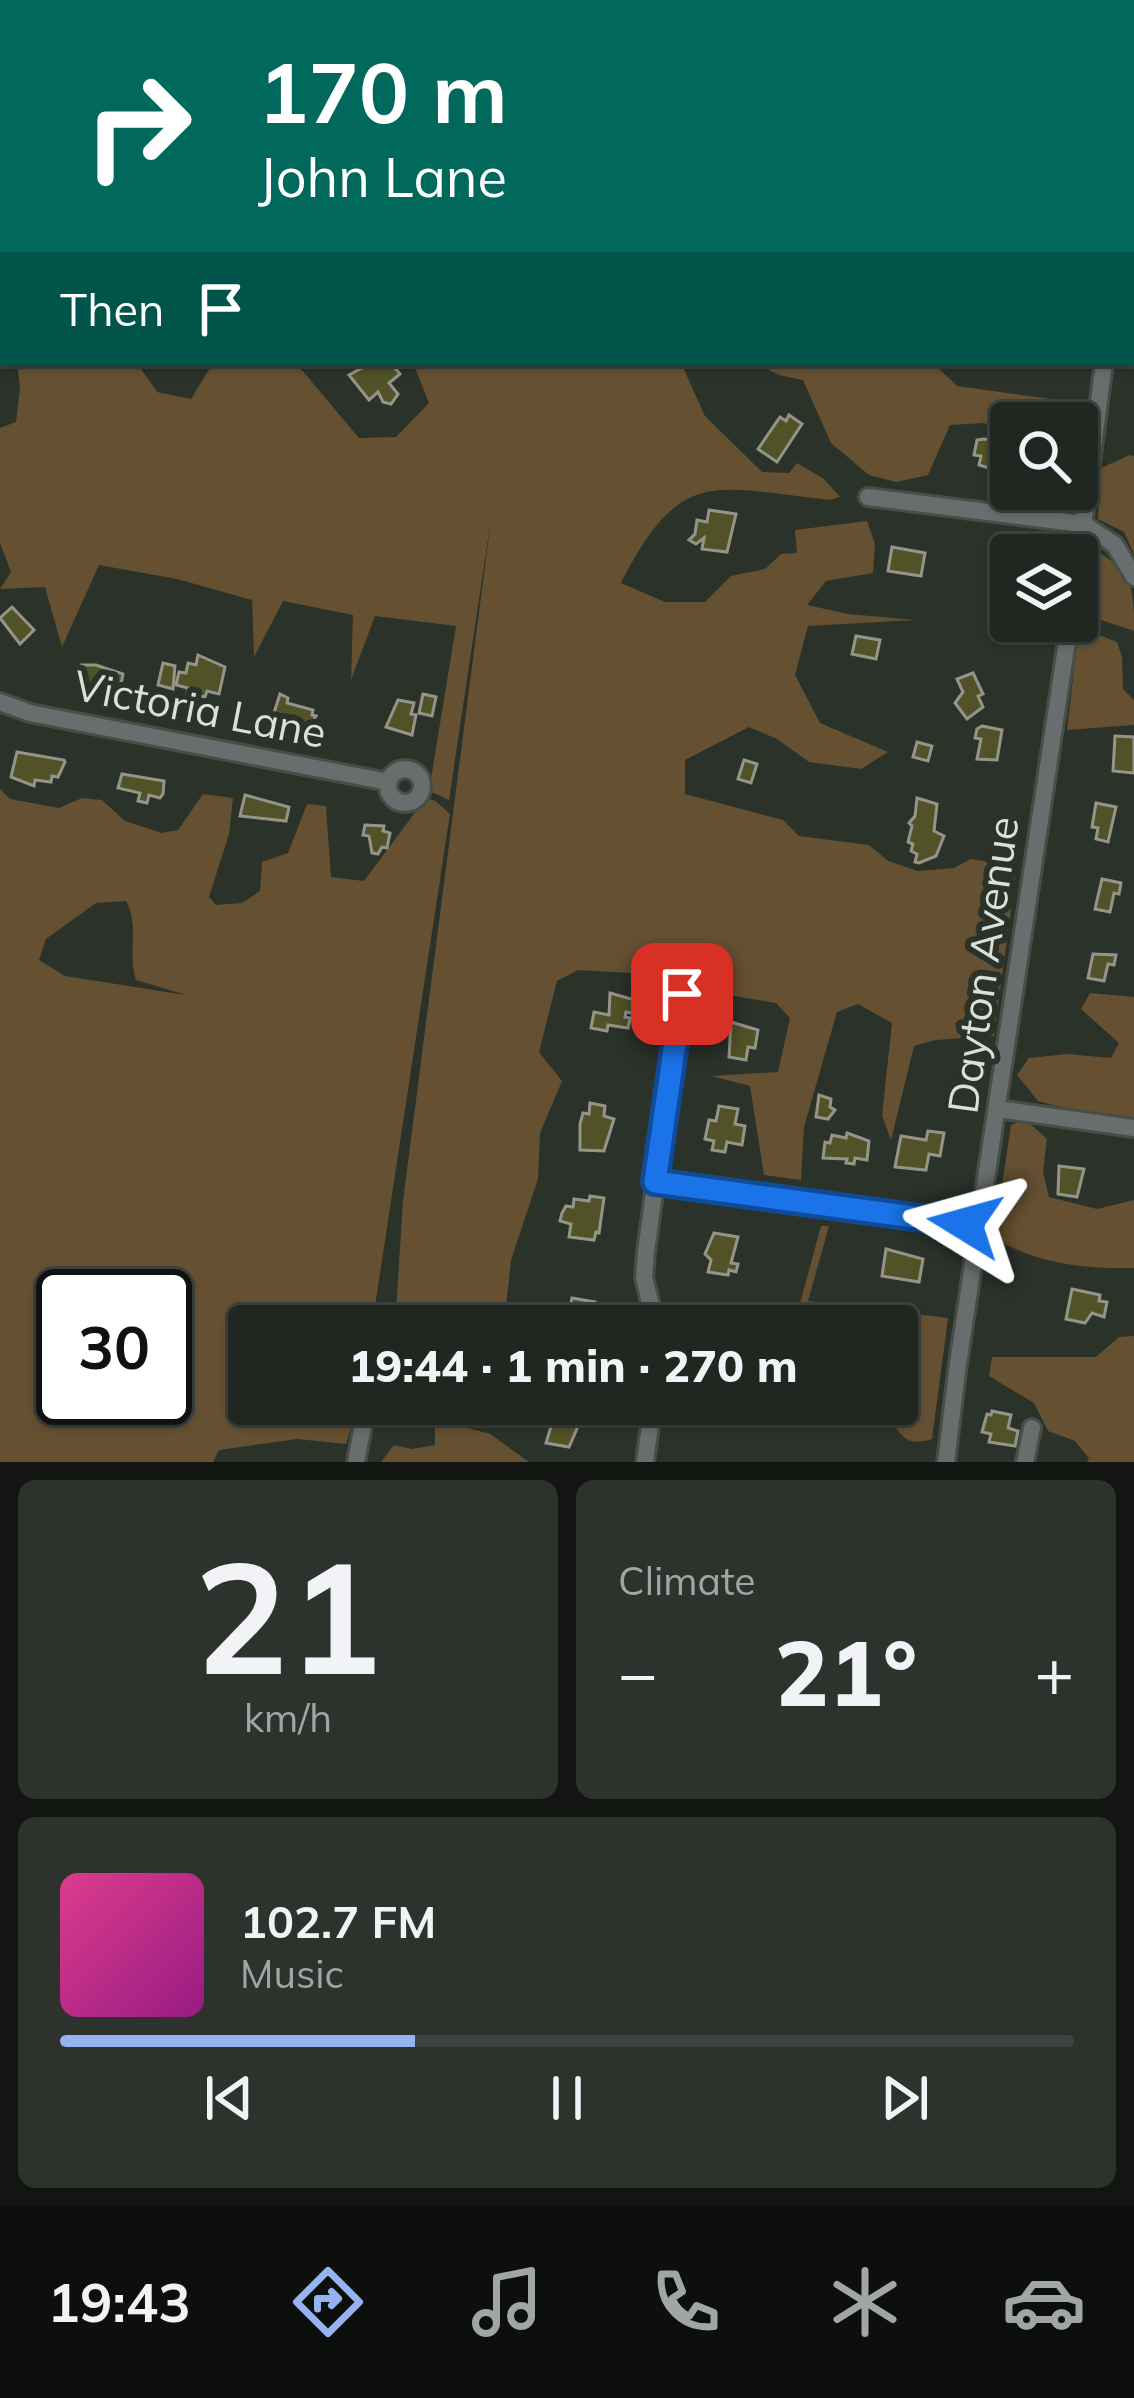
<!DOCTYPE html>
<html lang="en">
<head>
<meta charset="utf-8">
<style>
	:root { --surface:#202620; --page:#2d322d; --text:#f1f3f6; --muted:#a2a5a5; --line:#3d433e; --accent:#95b2f1 }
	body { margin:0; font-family:Mulish,sans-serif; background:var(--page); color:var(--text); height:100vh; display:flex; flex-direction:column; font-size:45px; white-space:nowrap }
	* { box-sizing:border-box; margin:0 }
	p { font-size:39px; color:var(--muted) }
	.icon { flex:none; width:66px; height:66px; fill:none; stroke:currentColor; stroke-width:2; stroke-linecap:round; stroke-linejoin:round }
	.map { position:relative; height:1462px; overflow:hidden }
	.sheet { display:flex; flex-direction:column; gap:18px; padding:18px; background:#121512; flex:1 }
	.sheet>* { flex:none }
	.top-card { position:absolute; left:0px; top:0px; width:1134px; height:366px; box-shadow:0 3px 9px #0004,0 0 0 3px var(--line); background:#00695c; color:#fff; overflow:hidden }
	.fabs { position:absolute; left:990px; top:402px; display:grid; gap:24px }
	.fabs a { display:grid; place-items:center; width:108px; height:108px; border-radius:12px; background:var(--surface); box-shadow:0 3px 9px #0004,0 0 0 3px var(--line); font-size:60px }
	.speed { position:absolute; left:36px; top:1269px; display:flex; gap:24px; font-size:60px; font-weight:700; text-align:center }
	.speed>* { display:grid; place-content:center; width:156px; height:156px; border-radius:50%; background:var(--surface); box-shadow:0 3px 9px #0004,0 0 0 3px var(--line); line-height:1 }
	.speed .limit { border:6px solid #111; border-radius:18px; background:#fff; color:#111 }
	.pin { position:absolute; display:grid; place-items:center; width:102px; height:102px; color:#fff; margin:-51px; border-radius:24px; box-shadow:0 6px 18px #0006 }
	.me { position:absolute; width:132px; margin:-66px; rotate:278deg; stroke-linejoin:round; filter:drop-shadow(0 0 9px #0008) }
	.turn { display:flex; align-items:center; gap:42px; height:252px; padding:0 60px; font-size:54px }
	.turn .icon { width:156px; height:156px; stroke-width:2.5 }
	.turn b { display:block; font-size:84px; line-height:102px }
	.then { display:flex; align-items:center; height:114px; padding:0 60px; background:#0003; gap:24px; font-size:45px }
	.big { font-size:90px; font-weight:800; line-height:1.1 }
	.sheet .tile { flex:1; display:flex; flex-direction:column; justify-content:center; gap:18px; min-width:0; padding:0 42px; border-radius:18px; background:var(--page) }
	.sheet .dial { align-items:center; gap:0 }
	.dial b { font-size:156px; line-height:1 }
	.song { display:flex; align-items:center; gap:36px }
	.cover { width:144px; height:144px; border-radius:18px; background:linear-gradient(135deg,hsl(330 70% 55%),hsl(310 70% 35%)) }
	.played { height:12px; border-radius:6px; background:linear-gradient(90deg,var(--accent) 35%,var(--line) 35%) }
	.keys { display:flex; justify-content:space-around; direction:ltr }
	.heat { display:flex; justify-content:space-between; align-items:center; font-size:66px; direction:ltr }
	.sheet .tiles { flex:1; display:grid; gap:18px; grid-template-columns:1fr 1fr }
	.tile:last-child { grid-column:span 2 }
	.trip { position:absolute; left:228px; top:1305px; width:690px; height:120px; border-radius:12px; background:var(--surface); box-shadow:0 3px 9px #0004,0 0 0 3px var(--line); font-weight:800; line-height:120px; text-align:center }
	.tab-bar { display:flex; height:192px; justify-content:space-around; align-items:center; background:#0d0f0d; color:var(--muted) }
	.tab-bar .icon { width:84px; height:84px }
	.tab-bar .selected { color:var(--accent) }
	.tab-bar b { font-size:54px; color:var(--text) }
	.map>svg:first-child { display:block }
</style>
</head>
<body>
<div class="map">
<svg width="1134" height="1462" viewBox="0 0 1134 1462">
	<rect width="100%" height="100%" fill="#2a322a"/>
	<g fill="#655032" fill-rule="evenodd">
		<path d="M0,0H563L3,3L0,311Z"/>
		<path d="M566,0H1000L1002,3H565Z"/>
		<path d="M17,363H137L157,392L191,399L213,363H296L359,438L396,437L429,403L413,363H681L705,416L762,472L789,473L797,463L824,479L840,497L830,500C714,488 681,465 621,583L665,602H705L731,576L765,569L781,554L797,553L795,530L867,521L875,544L873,573L826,581L807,605L848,614L915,620L808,626L795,675L820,723L888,752L861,769L809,762L777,739L749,727L685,760V794L783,820L799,836L869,845L888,861L918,871L954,868L971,859L1009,865L1015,879L994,1036L936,1040L914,1046L891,1140L882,1116L892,1023L858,1004L837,1012L804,1127L801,1180L764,1175L750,1086L711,1076L778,1072L790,1018L776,1003L696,990L666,975L578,970L557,981L539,1052L562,1081L540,1133L538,1179L511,1260L504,1326H395L403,1201L491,519L449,800L429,791L456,626L375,616L351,680L353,615L283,601L254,657L252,600L177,579L99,565L62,647L45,587L0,589L11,572L0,543V428L16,422L20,387Z"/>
		<path d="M755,363H933L957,386L1073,402L1079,416L1077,428V423H1011V435L984,423L950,425L928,475L896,482L869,475L831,443L803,380L779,375Z"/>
		<path d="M1130,455L1134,456V554L1124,532L1098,519L1101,468Z"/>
		<path d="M1099,553C1134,572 1134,592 1134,631L1101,620L1078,605L1089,556Z"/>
		<path d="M1086,630L1117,642L1122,657L1123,689L1134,700V725L1067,730L1078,635Z"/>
		<path d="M0,789L10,799L59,808L82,798L102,800L125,821L162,833L178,830L203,794L233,798L229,834L209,897L216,905L242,903L260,891L262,862L288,853L307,804L326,806L331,877L364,881L425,799L434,800L450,814L372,1326H249V1404H358L346,1444L297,1439L219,1450L213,1462H0ZM126,901C140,928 127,951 136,980L186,995L65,976L39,960L46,939L96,903ZM63,1296H165V1398H63Z"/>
		<path d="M1090,993L1134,997V1120L1079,1112L1038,1101L1017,1075L1029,1058L1067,1054L1111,1058L1119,1043L1081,1009Z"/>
		<path d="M1025,1119L1047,1139L1043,1172L1049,1197L1097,1209L1134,1200V1268C1084,1269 1038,1264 994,1238L1011,1125Z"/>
		<path d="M821,1226H829L808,1301L948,1318L932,1439C897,1450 902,1424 880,1413C873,1409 866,1409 859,1407L830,1429L824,1404H897V1326H794Z"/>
		<path d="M1134,1336V1462H1087L1089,1458L1075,1441L1048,1431L1034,1403L989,1376L992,1357H1096L1119,1337Z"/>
		<path d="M435,1419L490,1434L529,1462H381L394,1445L412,1449L435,1445Z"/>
	</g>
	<g fill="#515227" stroke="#949588" stroke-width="3">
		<path d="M371,363H391L400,374L389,383L398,394L391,404L383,402L378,392L369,400L349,375Z"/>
		<path d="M789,415L802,424L777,462L758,449L780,417L786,421Z"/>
		<path d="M983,439L1009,441L999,471L979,465L981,456L974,455L977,440Z"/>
		<path d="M709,510L736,514L727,552L702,549L704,538L696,544L689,540L695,534L697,520L707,522Z"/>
		<path d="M892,547L925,553L921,576L888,571Z"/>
		<path d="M12,607L34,630L20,644L0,618Z"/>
		<path d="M856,636L880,640L876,659L852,654Z"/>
		<path d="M198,655L225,667L219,694L207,691L205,697L187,693L188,688L176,685L179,672L186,673L188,663L196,665Z"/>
		<path d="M163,663L175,666L173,689L158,685Z"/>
		<path d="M81,665H96L123,674L120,689L78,683Z"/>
		<path d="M973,673L983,694L978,696L983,707L967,719L955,703L963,692L957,679Z"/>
		<path d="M280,694L288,698L287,703L313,710L312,715L316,716L309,727L273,716Z"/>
		<path d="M423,694L436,697L432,716L419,713Z"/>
		<path d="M398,700L414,703L411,714L416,715L412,735L386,727Z"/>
		<path d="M982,726L1002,730L997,760L977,759L981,739L975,738L977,729Z"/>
		<path d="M1115,736L1134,737V773L1113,771Z"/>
		<path d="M917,742L932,746L928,761L913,757Z"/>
		<path d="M17,752L64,760L65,762L58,777L52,776L51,782L35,780L34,786L11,777Z"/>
		<path d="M744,760L757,764L751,783L738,779Z"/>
		<path d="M122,774L164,781L163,794L160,798L149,795L147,803L138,801L140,793L118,788Z"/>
		<path d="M245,795L289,807L286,821L240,816Z"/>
		<path d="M917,798L937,804L934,831L944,836L936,856L919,863L915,862L917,854L911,851L913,844L908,842L912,826L909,823L915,816Z"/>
		<path d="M1096,803L1116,807L1108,842L1096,839L1098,828L1092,827Z"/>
		<path d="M365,825L384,826L383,831L390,833L387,848L382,847L378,854L372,853L369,836L363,835Z"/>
		<path d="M1102,879L1121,883L1119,894L1114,893L1110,912L1095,909Z"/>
		<path d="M1093,954L1116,955L1114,965L1108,964L1104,981L1088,978Z"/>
		<path d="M610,993L635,1000L632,1013L626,1012L625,1017L630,1018L628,1028L608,1025L607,1031L591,1028L594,1012L609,1015Z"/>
		<path d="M731,1022L758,1030L755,1048L748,1047L746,1060L729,1057Z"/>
		<path d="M819,1095L831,1099L830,1107L835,1110L828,1119L816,1117Z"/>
		<path d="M590,1103L605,1106L604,1116L614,1119L604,1151L580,1150V1124L583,1113L589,1114Z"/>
		<path d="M719,1106L738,1109L735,1124L745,1126L742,1145L727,1142L725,1152L712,1150L714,1141L705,1139L709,1120L716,1121Z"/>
		<path d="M928,1131L944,1133L940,1156L929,1154L926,1170L895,1167L901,1136L926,1140Z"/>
		<path d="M847,1133L869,1141L867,1160L855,1158L854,1164L846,1163L847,1159L823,1158L825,1142L830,1143L832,1135L846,1138Z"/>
		<path d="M1059,1166L1084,1169L1077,1197L1058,1194Z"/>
		<path d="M590,1196L604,1198L599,1233L596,1232L594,1240L569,1237L571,1224L560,1221L562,1213L566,1206L573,1207L574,1199L589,1201Z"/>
		<path d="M714,1233L738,1237L731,1263L738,1264L736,1272L729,1270L728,1275L708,1272L711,1260L705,1254Z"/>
		<path d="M886,1249L923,1259L919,1282L882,1276Z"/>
		<path d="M1072,1289L1100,1295L1099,1301L1107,1302L1104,1317L1092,1313L1085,1323L1066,1319Z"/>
		<path d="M572,1298L595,1302L593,1313L609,1316L607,1326H580L582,1314L569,1312Z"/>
		<path d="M706,1312L726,1316L724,1326H704Z"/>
		<path d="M560,1404H573L570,1417L579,1424L569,1447L546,1443L553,1420L549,1419L551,1408L559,1409Z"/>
		<path d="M992,1411L1011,1415L1008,1428L1018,1431L1015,1446L989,1442L991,1434L982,1432L987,1414L991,1415Z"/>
	</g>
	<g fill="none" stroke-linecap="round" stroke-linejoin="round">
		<g stroke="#464e46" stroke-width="22">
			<g id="minor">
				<path d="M1131,168L1134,146"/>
				<path d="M0,328L3,327"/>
				<path d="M1131,333L1134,334"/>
				<path d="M868,497L1083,524L1115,545L1134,577"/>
				<path d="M1077,571L1104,363"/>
				<path d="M0,702L30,713L388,782"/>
				<circle cx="405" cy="786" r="17"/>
				<path d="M998,1109L1134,1128"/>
				<path d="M655,1182L980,1226"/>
				<path d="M656,1326L644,1278L646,1252L681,994"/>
				<path d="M356,1462L367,1404"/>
				<path d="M645,1462L653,1404"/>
				<path d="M946,1462L958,1364L1070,621"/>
				<path d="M1025,1462L1032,1428"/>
			</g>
		</g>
		<use href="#minor" stroke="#686e6d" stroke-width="16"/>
	</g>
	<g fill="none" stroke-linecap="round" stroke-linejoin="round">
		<g stroke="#114b97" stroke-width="30">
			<path id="route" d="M682,994L655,1182L965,1224"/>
		</g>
		<use href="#route" stroke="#1a73e8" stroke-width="21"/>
	</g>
	<g text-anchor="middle" stroke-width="12" stroke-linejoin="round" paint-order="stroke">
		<g font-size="42" fill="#dae0da" stroke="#2a322a">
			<text transform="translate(200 709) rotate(11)" y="15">Victoria Lane</text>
			<text transform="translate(983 965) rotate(-82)" y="15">Dayton Avenue</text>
		</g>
	</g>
</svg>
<div class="fabs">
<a><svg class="icon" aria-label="search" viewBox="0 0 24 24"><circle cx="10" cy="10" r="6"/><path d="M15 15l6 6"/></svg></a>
<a><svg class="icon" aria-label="layers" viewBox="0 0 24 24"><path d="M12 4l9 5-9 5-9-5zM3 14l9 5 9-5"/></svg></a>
</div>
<div class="speed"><div class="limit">30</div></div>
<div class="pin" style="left:682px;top:994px;background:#d93025"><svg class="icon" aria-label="arrive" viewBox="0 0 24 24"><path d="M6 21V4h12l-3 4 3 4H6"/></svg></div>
<svg class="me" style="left:965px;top:1224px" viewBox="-20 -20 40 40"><path d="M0-17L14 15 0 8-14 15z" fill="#1a73e8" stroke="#fff" stroke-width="4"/></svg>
<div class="trip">19:44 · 1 min · 270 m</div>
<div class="top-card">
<div class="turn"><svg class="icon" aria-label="right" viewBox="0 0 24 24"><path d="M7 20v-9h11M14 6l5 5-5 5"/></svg><div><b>170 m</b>John Lane</div></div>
<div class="then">Then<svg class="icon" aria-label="arrive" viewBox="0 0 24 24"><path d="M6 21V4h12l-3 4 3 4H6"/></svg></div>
</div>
</div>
<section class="sheet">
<div class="tiles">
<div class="tile dial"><b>21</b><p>km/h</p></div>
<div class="tile"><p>Climate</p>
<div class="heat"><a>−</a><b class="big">21°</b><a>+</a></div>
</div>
<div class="tile">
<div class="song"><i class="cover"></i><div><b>102.7 FM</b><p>Music</p></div></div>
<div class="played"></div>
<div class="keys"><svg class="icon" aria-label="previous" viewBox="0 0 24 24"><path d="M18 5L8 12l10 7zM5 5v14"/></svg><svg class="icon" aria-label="pause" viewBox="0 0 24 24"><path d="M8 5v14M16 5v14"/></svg><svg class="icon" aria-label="next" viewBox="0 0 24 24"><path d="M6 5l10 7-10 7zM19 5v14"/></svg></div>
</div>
</div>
</section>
<nav class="tab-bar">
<b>19:43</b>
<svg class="icon selected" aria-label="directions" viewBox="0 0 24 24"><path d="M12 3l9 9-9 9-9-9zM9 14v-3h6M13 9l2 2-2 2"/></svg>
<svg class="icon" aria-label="music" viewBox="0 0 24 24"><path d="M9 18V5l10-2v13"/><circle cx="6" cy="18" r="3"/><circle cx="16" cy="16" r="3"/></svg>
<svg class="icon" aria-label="phone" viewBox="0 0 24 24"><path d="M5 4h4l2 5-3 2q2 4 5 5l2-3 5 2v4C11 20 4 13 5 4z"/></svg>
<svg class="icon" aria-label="climate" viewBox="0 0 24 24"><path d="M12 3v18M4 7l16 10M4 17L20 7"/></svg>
<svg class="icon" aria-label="car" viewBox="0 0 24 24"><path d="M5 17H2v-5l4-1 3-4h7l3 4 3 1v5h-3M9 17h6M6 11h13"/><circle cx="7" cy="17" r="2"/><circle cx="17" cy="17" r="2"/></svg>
</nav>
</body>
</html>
